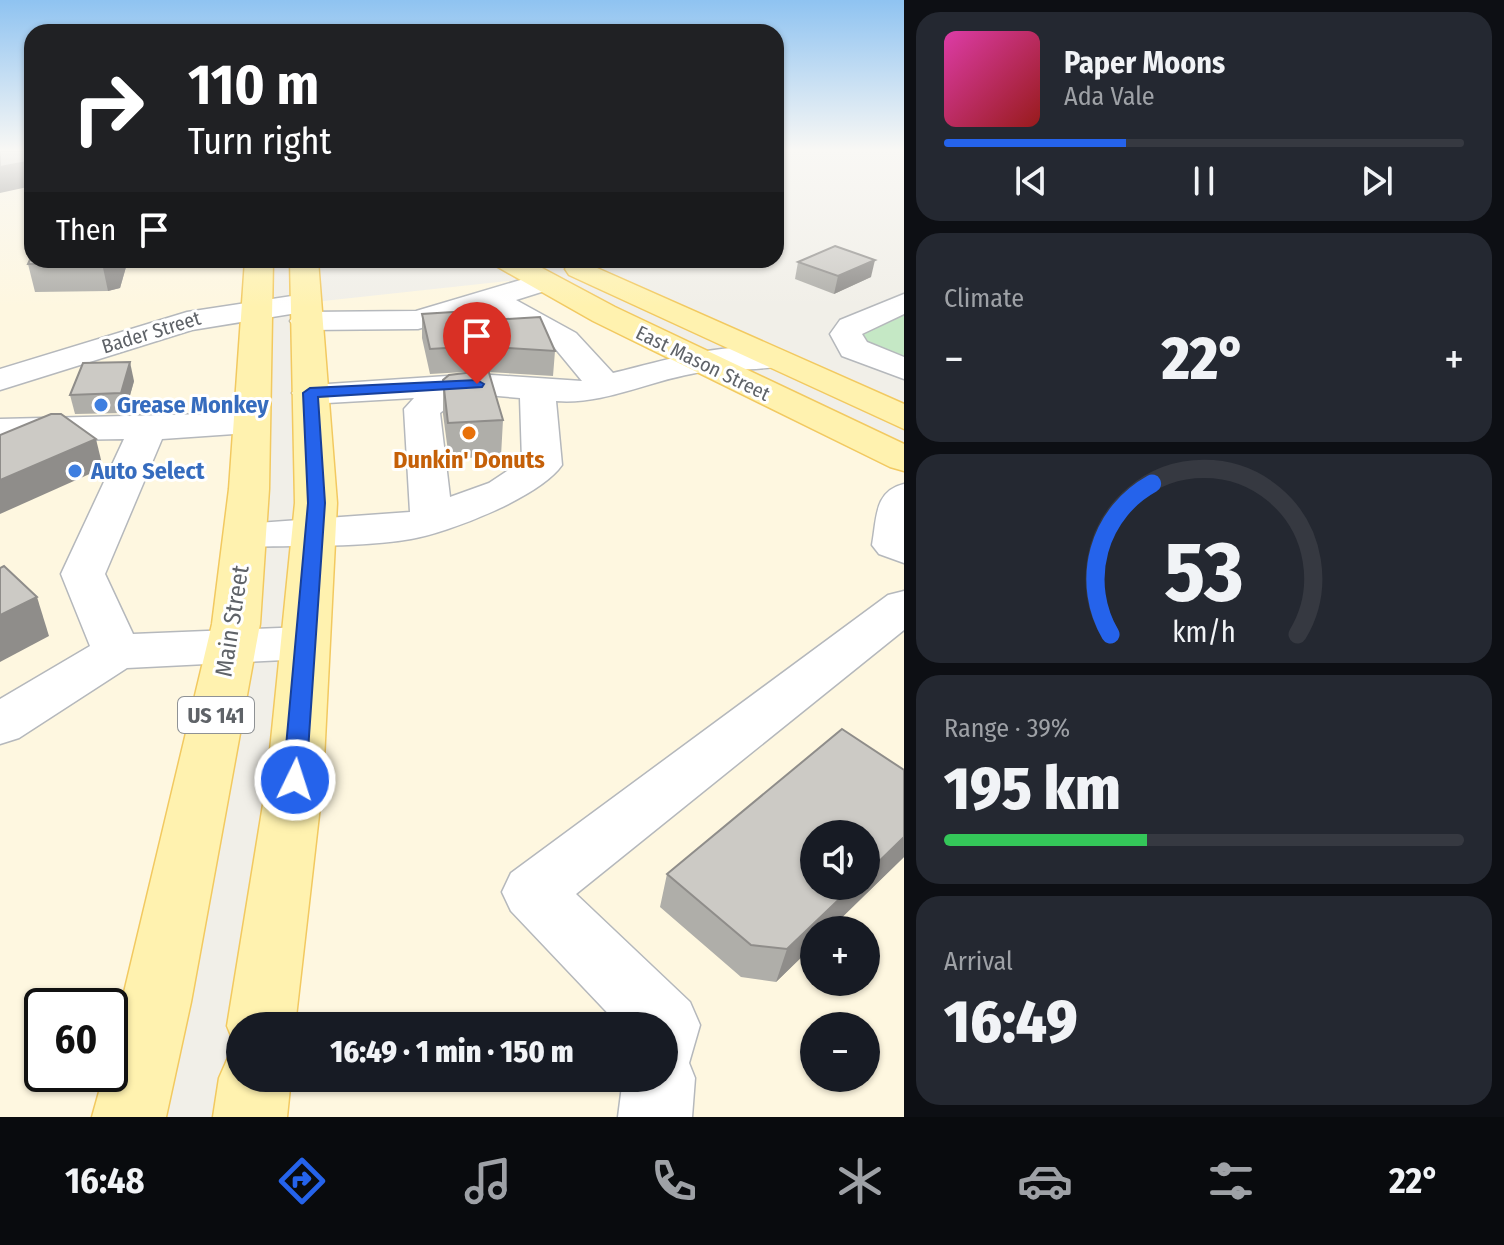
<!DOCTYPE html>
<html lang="en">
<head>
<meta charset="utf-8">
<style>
	:root { --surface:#171b24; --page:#242831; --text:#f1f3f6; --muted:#9ea1a6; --line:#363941; --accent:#2563eb }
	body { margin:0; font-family:"Fira Sans Condensed",sans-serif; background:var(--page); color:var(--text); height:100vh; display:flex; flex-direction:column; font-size:30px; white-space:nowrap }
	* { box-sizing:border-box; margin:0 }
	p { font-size:26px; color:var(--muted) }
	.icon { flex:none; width:44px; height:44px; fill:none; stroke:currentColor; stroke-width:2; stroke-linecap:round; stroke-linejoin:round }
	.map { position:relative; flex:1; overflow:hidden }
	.sheet { display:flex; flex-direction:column; gap:12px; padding:12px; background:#0d0f14; width:600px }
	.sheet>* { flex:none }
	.guide { position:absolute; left:24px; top:24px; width:760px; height:244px; border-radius:24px; box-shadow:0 2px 6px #0004; background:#202124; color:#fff; overflow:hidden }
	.buttons { position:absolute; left:800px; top:820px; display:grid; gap:16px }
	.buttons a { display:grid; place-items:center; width:80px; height:80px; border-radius:50%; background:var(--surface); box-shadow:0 2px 6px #0004; font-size:40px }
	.speed { position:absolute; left:24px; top:988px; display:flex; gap:16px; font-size:40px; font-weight:700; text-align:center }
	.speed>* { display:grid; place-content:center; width:104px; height:104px; border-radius:50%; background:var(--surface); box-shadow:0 2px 6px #0004; line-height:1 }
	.speed .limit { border:4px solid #111; border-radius:12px; background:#fff; color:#111 }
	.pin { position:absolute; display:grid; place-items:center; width:68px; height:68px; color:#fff; margin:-82px -34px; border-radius:50% 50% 50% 0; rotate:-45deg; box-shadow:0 0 8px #0007 }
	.pin .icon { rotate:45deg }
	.me { position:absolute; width:88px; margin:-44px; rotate:4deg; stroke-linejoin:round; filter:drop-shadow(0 0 6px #0008) }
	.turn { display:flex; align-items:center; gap:28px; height:168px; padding:0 32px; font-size:36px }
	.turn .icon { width:104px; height:104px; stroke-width:2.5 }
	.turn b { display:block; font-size:56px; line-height:68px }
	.then { display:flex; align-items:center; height:76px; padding:0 32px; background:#0003; gap:16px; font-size:30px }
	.big { font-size:60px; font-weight:800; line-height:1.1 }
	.sheet .tile { flex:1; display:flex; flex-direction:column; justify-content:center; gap:12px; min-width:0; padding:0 28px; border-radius:24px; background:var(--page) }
	.sheet .dial { align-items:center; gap:0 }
	.dial svg { height:208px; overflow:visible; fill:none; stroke:var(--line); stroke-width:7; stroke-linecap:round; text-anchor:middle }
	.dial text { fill:var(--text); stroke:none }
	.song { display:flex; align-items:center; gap:24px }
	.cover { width:96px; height:96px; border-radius:12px; background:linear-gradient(135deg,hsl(320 70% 55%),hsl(0 70% 35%)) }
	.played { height:8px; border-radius:4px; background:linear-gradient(90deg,var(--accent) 35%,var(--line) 35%) }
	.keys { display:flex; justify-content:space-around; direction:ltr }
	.heat { display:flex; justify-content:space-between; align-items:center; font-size:44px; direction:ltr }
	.charge { height:12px; border-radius:6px; background:linear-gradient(90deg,#34c759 39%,var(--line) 0) }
	.trip { position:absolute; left:226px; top:1012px; width:452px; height:80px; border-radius:40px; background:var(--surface); box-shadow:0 2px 6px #0004; font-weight:800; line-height:80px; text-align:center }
	.dock { display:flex; height:128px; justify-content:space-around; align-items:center; background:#090b0e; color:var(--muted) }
	.dock .icon { width:56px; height:56px }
	.dock .selected { color:var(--accent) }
	.dock b { font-size:36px; color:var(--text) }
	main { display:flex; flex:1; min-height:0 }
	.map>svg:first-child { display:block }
</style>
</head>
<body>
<main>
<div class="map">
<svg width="904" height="1117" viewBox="0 0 904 1117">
	<rect width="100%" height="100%" fill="#f1efe8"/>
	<g fill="#fef7e0" fill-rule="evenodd">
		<path d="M0,151H32V260H259L249,489L129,1117H0ZM42,1006H110V1074H42Z"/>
		<path d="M536,278L904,459V1117H250L255,1078H664V1026H261L295,780L305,303ZM814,834H866V886H814ZM814,930H866V982H814ZM814,1026H866V1078H814Z"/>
	</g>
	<path fill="#c5e8c5" d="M904,314V363L866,347L860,336Z"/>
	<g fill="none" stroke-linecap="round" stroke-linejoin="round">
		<g stroke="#b5b8bc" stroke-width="3">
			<g id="minor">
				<path d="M544,273L554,276L559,282L554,288L516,300L576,333L613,373C663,361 732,338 783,351L788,358L783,365C756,372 729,368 702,372C652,379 606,405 556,401L562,465C540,497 448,533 411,539C359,548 298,545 245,547L230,543L224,534L230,525L410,512L404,409L414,398L310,404L298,400L292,393L298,386L477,374L582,381L554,347L487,309L418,329L306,330L295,328L290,321L295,314L303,312L192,330L0,390V369L187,312L305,294L316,297L320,303L316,309L307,312L416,311ZM486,395L520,398L522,461L489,483L450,497L440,413L448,407L481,403Z"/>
				<path d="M904,294V314L862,334L867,342L904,357V379L842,356L830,334L840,320Z"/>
				<path d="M251,413L264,416L269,424L264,432L162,439L105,574L133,634L305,627L322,631L329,643L322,655L305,659L127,668L19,738L0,744V699L90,646L61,574L124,439L0,441V419Z"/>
				<path d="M904,484V563L879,554L872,545C877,518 874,491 904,484Z"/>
				<path d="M904,591V630L576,894L690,1002L700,1025L689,1063L695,1078L692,1117H618L623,1078H664V1026H620L511,911L502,892L511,873L888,595Z"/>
			</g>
		</g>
		<g stroke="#f2c960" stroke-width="3">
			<g id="major">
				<path d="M245,260H273L269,489L260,624L191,1002L166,1117H92L104,1074H110V1051L212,624L229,489Z"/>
				<path d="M290,260H318L337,503L323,780L295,1026H240V1078H291L287,1117H213L219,1078L230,1053L237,1050L227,1026L267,780L295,503Z"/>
				<path d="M492,260H527L615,307L904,444V471L890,467L593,321L496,266Z"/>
				<path d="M579,260L904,404V429L569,275L565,269L569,263Z"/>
			</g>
		</g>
		<use href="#minor" fill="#fff" fill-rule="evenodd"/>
		<use href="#major" fill="#fff2af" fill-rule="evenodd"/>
	</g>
	<g fill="#afaea9">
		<path d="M128,260L120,288L108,291L35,292L28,264Z"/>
		<path d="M798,262L871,277L834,294L795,279Z"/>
		<path d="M422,314L473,321L555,351L553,376L488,372L503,420L501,456L449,459L443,414V380L482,371L430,374L422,338Z"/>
		<path d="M134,381L125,413L75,414L70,395Z"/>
		<path d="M904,857L829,930H814V945L776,982L741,977L660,907L667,874Z"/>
	</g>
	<g fill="#8f8d8a">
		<path d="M32,161V186L0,193V167Z"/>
		<path d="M113,260H128L120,288L108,291L102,263Z"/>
		<path d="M875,260L871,277L834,294L838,276Z"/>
		<path d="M130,362L134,381L125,413L121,393Z"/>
		<path d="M96,439L103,468L0,514V480Z"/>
		<path d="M37,597L49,636L0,662V615Z"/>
		<path d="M904,837V857L829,930H814V945L776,982L787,949L853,886H866V874Z"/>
	</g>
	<g fill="#cccac5" stroke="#8f8d8a" stroke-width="2">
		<path d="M0,151H32V161L0,167Z"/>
		<path d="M835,246L875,260L838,276L798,262Z"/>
		<path d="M32,255V260H113L102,263L28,264Z"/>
		<path d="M469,311L473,321L540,317L555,351L478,346L430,349L422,314Z"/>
		<path d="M130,362L121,393L70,395L83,363Z"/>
		<path d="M487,366L503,420L448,423L443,380L449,375L482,371Z"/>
		<path d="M51,414H61L96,439L0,480V435Z"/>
		<path d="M4,566L37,597L0,615V568Z"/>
		<path d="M842,729L904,770V837L866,874V834H814V886H853L787,949L751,945L667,874Z"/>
	</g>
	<linearGradient id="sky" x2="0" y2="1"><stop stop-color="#8fc3f1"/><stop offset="0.49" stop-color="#f9f8f5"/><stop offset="1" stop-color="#f9f8f5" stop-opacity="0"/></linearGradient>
	<rect width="904" height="307" fill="url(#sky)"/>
	<path fill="#2563eb" stroke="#184099" stroke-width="2" d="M477,380L484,384L482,387L318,397L325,503L306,780L303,786H287L283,780L308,503L303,393L310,388Z"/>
	<g fill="#3f7fe0" stroke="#fff" stroke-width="3">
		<circle cx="101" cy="405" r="8"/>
		<circle cx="75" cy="471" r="8"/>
	</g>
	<circle fill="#e8710a" stroke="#fff" stroke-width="3" cx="469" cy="433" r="8"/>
	<g text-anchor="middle" stroke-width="6" stroke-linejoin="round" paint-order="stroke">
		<g font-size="20" fill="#5f6368" stroke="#fff">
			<text transform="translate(151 332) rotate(-17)" y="7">Bader Street</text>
			<text transform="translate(703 363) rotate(26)" y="7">East Mason Street</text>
		</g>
		<rect fill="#fff" stroke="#8f9295" stroke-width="2" x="178" y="697" width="76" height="36" rx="6"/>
		<g font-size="22" font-weight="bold" fill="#5f6368">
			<text x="216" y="723">US 141</text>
		</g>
		<g font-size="24" font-weight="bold" fill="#366cbe" stroke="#fff" text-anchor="start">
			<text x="117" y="413">Grease Monkey</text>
			<text x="91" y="479">Auto Select</text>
		</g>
		<g font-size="24" font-weight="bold" fill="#c56008" stroke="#fff">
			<text x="469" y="468">Dunkin' Donuts</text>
		</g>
		<g font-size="24" fill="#5f6368" stroke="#fff">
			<text transform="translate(232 621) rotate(-81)" y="8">Main Street</text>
		</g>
	</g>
</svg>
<div class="buttons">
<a><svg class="icon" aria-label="sound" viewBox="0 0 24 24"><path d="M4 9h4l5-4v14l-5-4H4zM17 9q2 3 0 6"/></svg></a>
<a>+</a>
<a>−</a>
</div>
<div class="speed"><div class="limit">60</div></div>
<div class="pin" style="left:477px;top:384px;background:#d93025"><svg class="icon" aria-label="arrive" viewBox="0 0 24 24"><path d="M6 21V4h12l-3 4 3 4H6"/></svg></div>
<svg class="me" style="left:295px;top:780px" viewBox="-20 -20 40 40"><circle r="17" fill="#2563eb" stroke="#fff" stroke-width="3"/><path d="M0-11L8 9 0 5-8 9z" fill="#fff"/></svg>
<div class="trip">16:49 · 1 min · 150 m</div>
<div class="guide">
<div class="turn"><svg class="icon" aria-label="right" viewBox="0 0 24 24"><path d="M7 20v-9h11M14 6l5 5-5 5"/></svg><div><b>110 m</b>Turn right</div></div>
<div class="then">Then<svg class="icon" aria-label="arrive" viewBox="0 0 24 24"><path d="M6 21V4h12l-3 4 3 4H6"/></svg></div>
</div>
</div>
<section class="sheet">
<div class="tile">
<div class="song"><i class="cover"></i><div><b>Paper Moons</b><p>Ada Vale</p></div></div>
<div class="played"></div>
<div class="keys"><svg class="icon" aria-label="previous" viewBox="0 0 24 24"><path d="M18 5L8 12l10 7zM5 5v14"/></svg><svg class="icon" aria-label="pause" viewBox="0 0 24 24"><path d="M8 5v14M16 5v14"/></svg><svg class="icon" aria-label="next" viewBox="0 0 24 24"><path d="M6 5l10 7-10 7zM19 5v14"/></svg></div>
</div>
<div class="tile"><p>Climate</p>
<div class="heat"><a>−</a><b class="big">22°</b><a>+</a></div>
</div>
<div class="tile dial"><svg viewBox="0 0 100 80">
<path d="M14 69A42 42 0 1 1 86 69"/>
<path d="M14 69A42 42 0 0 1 30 11" stroke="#2563eb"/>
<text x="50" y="56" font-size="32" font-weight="700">53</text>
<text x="50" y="72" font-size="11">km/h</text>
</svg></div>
<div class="tile"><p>Range · 39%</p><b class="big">195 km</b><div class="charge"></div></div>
<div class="tile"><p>Arrival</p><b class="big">16:49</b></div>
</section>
</main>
<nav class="dock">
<b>16:48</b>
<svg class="icon selected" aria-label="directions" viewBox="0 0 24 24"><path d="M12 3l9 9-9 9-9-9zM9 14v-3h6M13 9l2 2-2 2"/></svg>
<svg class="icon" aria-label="music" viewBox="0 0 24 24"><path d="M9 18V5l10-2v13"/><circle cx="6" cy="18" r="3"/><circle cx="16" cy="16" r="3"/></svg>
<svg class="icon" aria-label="phone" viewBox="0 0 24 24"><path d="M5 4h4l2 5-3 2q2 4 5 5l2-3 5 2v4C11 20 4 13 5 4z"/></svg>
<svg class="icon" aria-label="climate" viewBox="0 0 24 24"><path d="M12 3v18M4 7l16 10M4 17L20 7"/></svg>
<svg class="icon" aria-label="car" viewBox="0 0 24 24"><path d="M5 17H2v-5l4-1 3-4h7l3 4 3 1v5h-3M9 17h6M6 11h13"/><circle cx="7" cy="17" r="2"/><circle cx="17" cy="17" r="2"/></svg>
<svg class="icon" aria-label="filters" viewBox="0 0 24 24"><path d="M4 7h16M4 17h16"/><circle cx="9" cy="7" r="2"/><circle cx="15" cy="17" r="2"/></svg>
<b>22°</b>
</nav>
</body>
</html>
